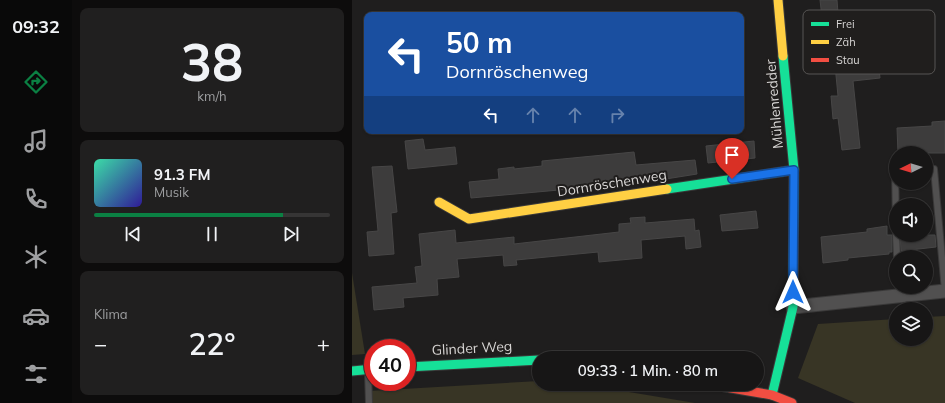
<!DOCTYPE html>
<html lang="de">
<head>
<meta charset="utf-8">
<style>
	:root { --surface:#171616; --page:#201f1f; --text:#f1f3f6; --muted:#9e9fa1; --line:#363535; --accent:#0b8043 }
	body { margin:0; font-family:Mulish,sans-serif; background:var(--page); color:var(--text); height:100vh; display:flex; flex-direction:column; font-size:15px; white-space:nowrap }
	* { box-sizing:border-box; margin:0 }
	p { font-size:13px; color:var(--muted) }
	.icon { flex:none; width:22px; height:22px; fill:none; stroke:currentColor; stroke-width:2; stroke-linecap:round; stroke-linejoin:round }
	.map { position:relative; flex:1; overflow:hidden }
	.sheet { display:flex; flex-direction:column; gap:8px; padding:8px; background:#0d0c0c; width:280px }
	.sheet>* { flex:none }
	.top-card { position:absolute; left:12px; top:12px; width:380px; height:122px; border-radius:8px; box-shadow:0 1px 3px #0004,0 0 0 1px var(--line); background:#1a4fa0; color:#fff; overflow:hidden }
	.needle { width:26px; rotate:265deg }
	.buttons { position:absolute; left:537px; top:146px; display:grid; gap:8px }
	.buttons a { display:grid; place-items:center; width:44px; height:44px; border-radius:50%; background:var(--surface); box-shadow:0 1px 3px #0004,0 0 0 1px var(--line); font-size:20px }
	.speed { position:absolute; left:12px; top:339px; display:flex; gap:8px; font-size:20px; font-weight:700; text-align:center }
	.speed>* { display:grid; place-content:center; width:52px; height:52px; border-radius:50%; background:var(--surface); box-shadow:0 1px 3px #0004,0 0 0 1px var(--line); line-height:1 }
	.speed .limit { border:6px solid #d22; background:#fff; color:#111 }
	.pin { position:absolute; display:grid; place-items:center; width:34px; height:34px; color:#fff; margin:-41px -17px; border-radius:50% 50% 50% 0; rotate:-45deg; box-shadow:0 0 4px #0007 }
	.pin .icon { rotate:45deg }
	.me { position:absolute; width:44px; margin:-22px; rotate:0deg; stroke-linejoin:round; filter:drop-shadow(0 0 3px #0008) }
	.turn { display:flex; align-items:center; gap:14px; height:84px; padding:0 16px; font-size:18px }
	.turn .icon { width:52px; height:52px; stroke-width:2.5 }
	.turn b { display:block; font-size:28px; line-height:34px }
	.lanes { display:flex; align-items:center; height:38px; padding:0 16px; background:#0003; justify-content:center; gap:20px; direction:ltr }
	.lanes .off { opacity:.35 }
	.big { font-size:30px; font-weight:600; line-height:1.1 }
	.sheet .tile { flex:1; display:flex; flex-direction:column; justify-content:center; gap:6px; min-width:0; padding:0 14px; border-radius:8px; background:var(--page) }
	.sheet .dial { align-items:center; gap:0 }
	.dial b { font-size:52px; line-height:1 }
	.song { display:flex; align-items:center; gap:12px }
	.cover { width:48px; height:48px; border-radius:6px; background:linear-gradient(135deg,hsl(160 70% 55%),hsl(250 70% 35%)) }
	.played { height:4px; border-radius:2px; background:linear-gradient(90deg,var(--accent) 80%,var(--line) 80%) }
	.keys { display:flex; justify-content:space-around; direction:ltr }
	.heat { display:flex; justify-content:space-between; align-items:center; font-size:22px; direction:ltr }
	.trip { position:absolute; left:180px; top:351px; width:232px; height:40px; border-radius:20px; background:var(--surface); box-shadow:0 1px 3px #0004,0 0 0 1px var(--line); font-weight:600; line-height:40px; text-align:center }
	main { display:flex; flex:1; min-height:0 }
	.menu { display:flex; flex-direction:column; width:72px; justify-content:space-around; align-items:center; background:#090909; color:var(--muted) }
	.menu .icon { width:28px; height:28px }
	.menu .active { color:var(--accent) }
	.menu b { font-size:18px; color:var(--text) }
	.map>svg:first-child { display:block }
</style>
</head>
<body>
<main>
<nav class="menu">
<b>09:32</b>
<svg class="icon active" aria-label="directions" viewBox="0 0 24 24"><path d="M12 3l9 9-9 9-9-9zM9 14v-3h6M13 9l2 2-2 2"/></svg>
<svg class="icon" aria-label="music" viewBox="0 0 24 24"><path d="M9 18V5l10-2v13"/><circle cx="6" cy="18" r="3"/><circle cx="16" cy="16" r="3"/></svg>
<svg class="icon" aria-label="phone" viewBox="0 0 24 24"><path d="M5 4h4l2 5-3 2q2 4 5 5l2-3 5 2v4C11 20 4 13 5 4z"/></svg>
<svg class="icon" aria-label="climate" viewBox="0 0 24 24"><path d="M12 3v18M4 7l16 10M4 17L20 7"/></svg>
<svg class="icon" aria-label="car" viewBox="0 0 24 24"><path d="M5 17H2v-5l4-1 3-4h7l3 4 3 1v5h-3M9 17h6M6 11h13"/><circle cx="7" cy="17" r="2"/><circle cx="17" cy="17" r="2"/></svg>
<svg class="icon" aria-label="filters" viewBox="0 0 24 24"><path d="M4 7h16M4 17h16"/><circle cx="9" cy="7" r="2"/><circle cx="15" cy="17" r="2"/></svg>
</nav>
<section class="sheet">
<div class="tile dial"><b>38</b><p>km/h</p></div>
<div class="tile">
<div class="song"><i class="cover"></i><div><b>91.3 FM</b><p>Musik</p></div></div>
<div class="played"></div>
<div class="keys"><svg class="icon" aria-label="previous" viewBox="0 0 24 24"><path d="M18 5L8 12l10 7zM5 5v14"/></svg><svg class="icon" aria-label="pause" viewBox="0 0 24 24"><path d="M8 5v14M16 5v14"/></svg><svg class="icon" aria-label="next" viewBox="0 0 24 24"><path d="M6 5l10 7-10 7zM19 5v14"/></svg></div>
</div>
<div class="tile"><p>Klima</p>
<div class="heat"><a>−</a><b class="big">22°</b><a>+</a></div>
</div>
</section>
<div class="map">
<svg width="593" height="403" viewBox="0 0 593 403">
	<rect width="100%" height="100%" fill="#1f1e1e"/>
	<g fill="#383525">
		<path d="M0,273L13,354L0,355Z"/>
		<path d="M593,316V403H503L446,378L466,324L544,319V339H574V317Z"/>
		<path d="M187,381V384H229L343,403H17V391Z"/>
	</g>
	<g fill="#3d3c3c" stroke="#474646">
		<path d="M468,0H485L486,13L515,11L517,31H514L518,60L526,59L528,78L501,81L508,148L490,150L486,118L481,119L479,96H486L483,65H485L481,25L471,26Z"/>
		<path d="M593,121V153H546L545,128L580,126V122Z"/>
		<path d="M71,139L73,150L103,147L105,164L56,169L53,141Z"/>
		<path d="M402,141L403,158L356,163L354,146Z"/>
		<path d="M282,152L284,165L343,160L345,174L295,182L119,198L117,182L147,179L146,169L162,167V169L190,166V161Z"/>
		<path d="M40,166L45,212L39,213L42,254L17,256L15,232L26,231L20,167Z"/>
		<path d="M404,211L406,228L370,231L368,215Z"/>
		<path d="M293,217V223L342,219L343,231L347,230L349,247L334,249L333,236L289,240L290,258L247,262L246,252L164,260L165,265L152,266L151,255L105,259L107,277L85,279L86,295L51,298L52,307L22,310L20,287L65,283L63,267L70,266L67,234L103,230L104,243L162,237V244L267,232V224L279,223L278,218Z"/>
		<path d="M535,226V235H540V252H537V254L496,258V260L471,263L469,237L515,232V229Z"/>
		<path d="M548,235H583L584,247L549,251Z"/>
	</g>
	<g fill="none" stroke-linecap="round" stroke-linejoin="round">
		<g stroke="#3a3939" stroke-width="8">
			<g id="lane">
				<path d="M543,164L544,229"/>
				<path d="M582,169L593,291"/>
				<path d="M544,235L545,257"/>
				<path d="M16,371L17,403"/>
			</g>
		</g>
		<g stroke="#3a3939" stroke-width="15">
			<path id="street" d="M441,307L593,291"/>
		</g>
		<g stroke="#3a3939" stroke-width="11">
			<g id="fast">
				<path d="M315,189L442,170"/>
				<path d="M55,367L187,360"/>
				<path d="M0,371L21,369"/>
				<path d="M420,395L441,307L442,170L431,56"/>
			</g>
		</g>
		<g stroke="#3a3939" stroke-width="11">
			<g id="slow">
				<path d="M426,0L431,56"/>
				<path d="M87,202L117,219L315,189"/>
			</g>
		</g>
		<g stroke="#3a3939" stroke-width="11">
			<path id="jam" d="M356,384L420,395L440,403"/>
		</g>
		<use href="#lane" stroke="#515050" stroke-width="6"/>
		<use href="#street" stroke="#515050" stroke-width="13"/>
		<use href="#fast" stroke="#16e098" stroke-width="9"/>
		<use href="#slow" stroke="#ffcf43" stroke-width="9"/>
		<use href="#jam" stroke="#f24e42" stroke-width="9"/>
	</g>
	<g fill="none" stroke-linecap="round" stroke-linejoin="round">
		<g stroke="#114b97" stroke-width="10">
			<path id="route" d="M380,179L442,170L441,292"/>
		</g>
		<use href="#route" stroke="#1a73e8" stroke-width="7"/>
	</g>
	<g text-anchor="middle" stroke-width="4" stroke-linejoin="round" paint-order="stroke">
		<g font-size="14" fill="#d7d5d4" stroke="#201e1d">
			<text transform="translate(422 104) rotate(-95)" y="5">Mühlenredder</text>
			<text transform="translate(260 183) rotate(-9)" y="5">Dornröschenweg</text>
			<text transform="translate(120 348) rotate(-3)" y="5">Glinder Weg</text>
		</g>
	</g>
	<rect x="451" y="10" width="132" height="64" rx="6" fill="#201e1d" stroke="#575554" stroke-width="1"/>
	<rect x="459" y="22" width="18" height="4" fill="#16e098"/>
	<rect x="459" y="40" width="18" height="4" fill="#ffcf43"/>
	<rect x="459" y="58" width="18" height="4" fill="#f24e42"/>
	<g font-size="11" fill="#d7d5d4">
		<text x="484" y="28">Frei</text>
		<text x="484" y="46">Zäh</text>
		<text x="484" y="64">Stau</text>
	</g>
</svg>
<div class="buttons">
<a><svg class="needle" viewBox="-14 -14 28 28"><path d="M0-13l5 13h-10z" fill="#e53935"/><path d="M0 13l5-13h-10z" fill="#9e9fa1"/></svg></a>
<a><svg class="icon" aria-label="sound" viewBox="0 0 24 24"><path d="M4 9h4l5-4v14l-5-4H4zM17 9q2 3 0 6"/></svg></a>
<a><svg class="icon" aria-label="search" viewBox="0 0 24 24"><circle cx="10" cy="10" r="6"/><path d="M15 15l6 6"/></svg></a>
<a><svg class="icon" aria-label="layers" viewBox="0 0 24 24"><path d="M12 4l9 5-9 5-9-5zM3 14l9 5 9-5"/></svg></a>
</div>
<div class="speed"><div class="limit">40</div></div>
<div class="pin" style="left:380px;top:179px;background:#d93025"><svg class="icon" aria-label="arrive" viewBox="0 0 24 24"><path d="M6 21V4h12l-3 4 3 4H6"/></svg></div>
<svg class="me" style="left:441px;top:292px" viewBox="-20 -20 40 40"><path d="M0-17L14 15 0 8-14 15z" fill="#1a73e8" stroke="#fff" stroke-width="4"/></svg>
<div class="trip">09:33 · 1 Min. · 80 m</div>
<div class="top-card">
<div class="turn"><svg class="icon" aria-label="left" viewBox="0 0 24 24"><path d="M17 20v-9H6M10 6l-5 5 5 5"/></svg><div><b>50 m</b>Dornröschenweg</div></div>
<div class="lanes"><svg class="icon" aria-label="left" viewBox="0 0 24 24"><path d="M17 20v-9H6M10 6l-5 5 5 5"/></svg><svg class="icon off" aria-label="ahead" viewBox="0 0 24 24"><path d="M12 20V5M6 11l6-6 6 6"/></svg><svg class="icon off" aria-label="ahead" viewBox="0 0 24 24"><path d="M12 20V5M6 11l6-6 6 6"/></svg><svg class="icon off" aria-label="right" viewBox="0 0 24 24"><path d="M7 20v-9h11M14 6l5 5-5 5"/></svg></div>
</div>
</div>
</main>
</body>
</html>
